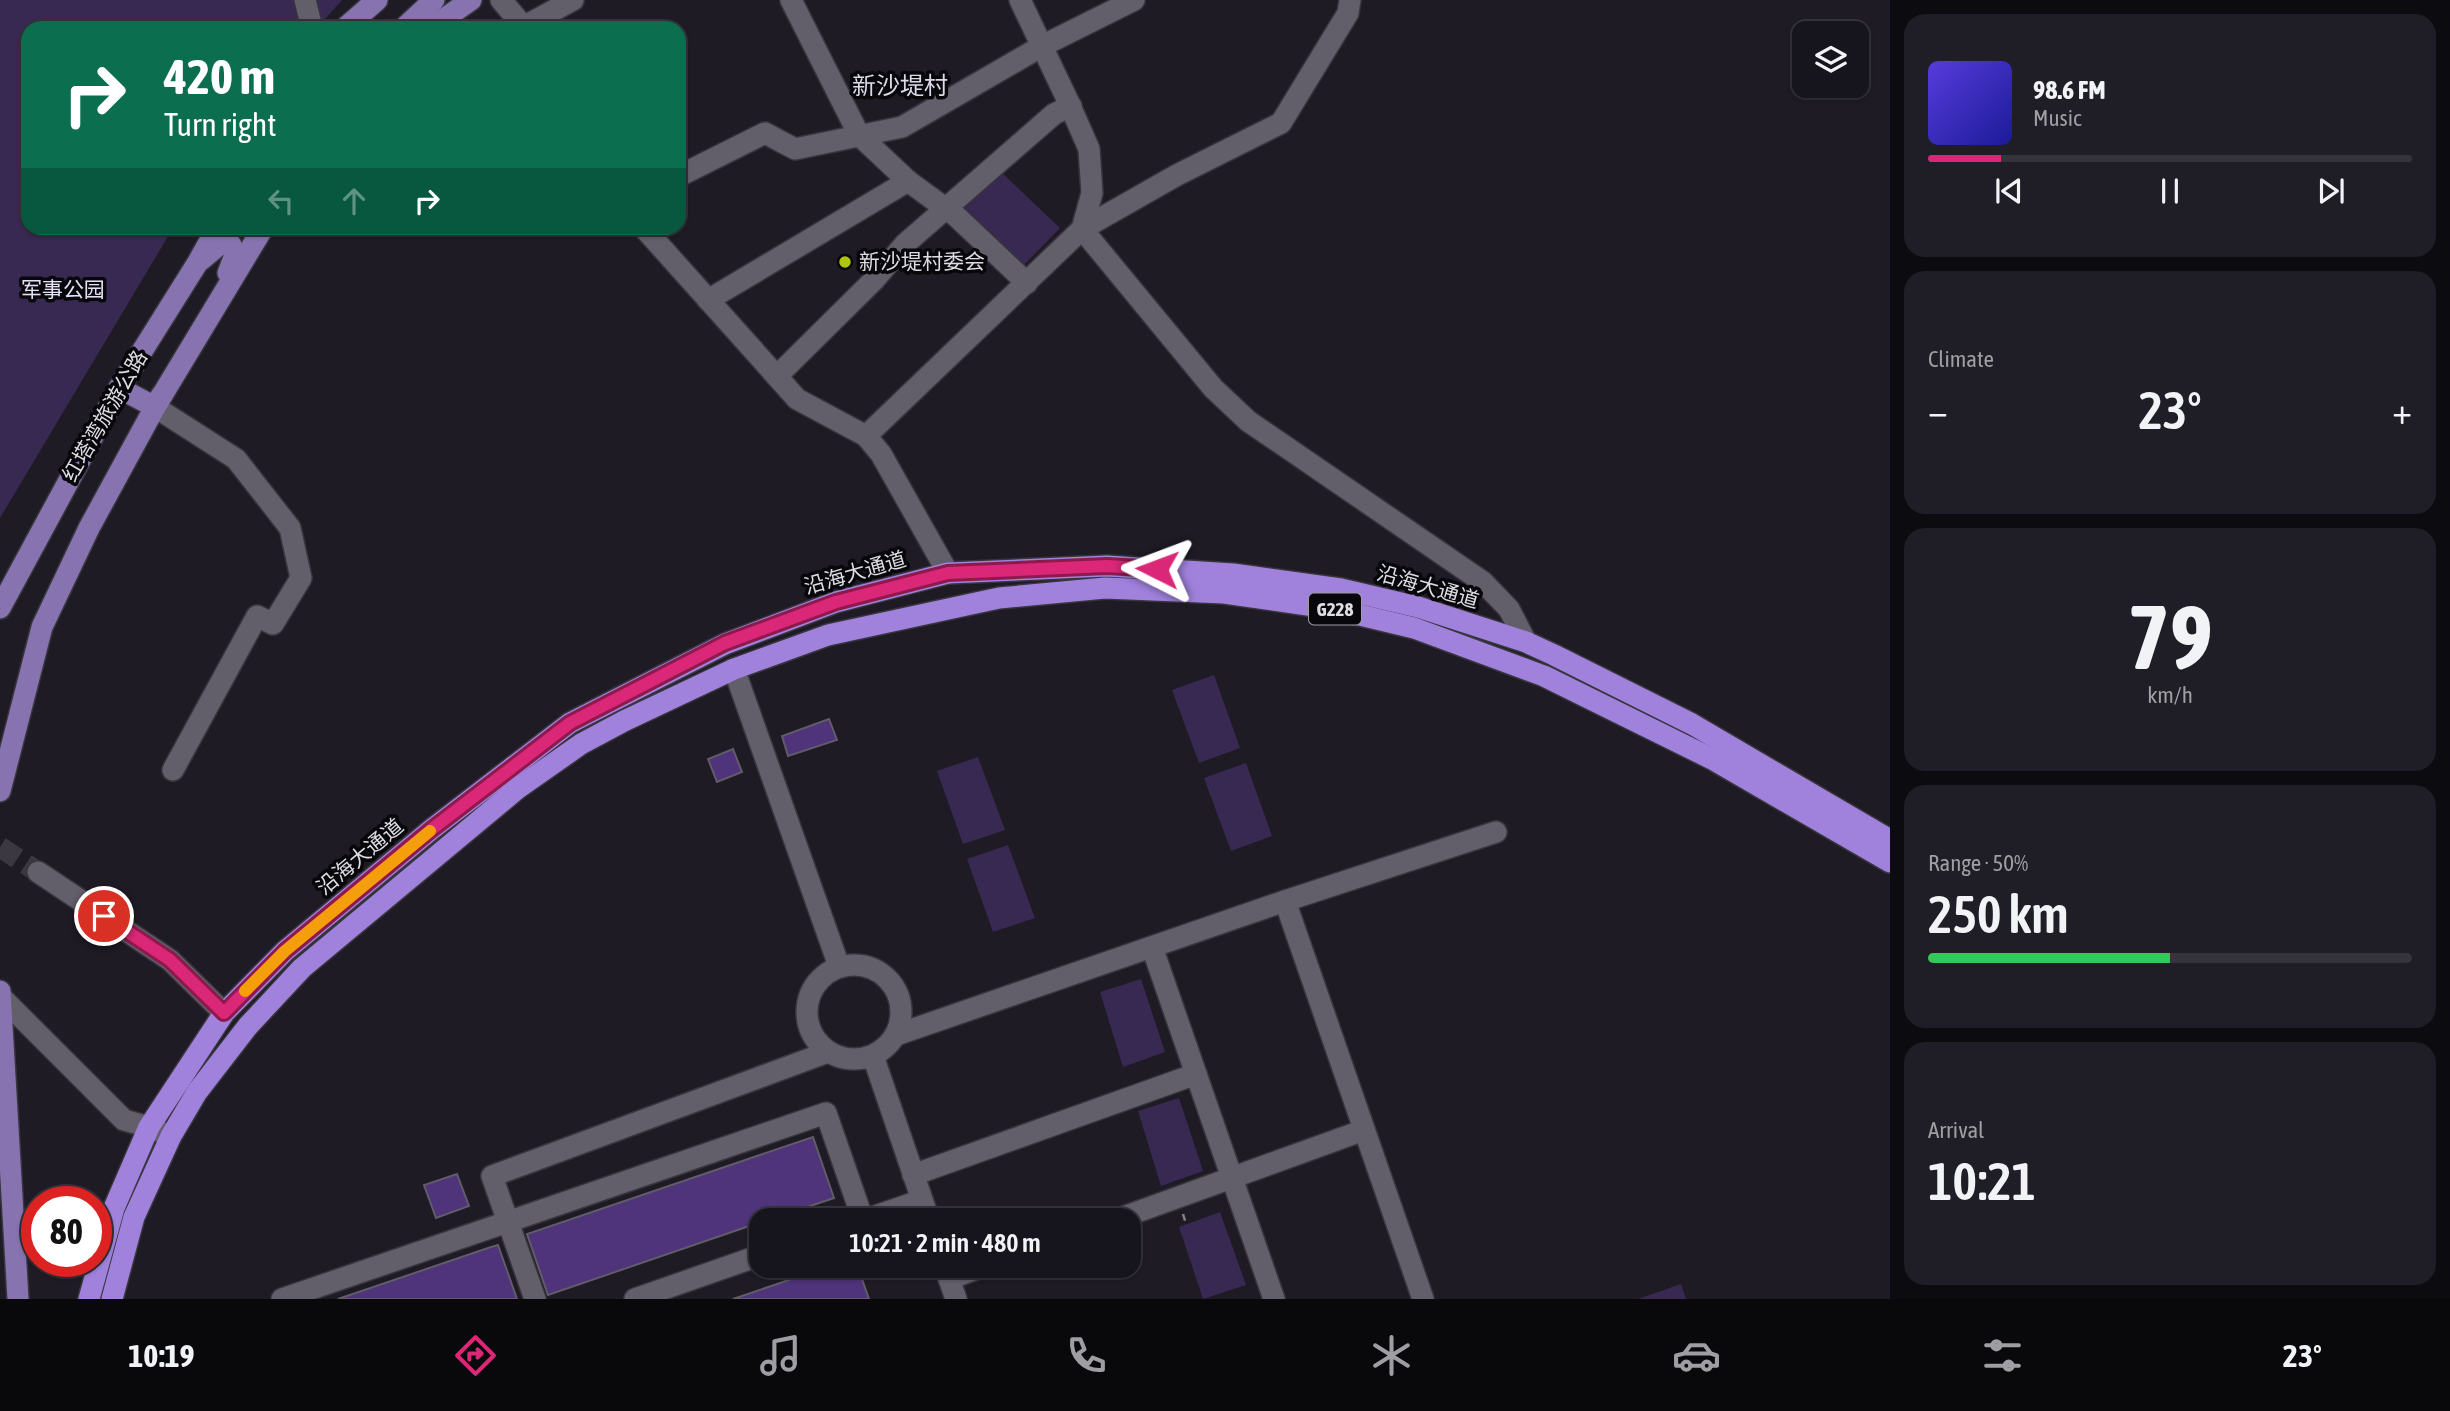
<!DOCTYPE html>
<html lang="en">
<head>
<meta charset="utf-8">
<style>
	:root { --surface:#16141c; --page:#1f1d25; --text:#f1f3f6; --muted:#9e9ea3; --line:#35333b; --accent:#db2777 }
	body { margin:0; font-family:"Asap Condensed","Noto Sans SC",sans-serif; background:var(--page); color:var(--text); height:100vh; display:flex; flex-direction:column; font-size:26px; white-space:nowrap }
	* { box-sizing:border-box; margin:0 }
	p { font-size:23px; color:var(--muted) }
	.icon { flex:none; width:38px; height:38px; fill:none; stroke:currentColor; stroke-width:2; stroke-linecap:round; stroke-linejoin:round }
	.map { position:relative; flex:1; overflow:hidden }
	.drawer { display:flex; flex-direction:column; gap:14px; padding:14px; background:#0c0b0f; width:560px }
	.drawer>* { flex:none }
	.banner { position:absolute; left:21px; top:21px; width:665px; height:214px; border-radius:21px; box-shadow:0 2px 5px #0004,0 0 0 2px var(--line); background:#0b6e4f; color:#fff; overflow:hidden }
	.fabs { position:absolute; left:1792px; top:21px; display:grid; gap:14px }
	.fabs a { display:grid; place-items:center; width:77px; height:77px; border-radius:14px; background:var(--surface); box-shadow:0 2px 5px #0004,0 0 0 2px var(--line); font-size:35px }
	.speed { position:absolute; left:21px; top:1186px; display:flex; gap:14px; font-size:35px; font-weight:700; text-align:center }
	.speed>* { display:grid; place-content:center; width:91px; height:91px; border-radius:50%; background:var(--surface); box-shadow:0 2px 5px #0004,0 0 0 2px var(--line); line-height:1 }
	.speed .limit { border:10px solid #d22; background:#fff; color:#111 }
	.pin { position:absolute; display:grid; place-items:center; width:60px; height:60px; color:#fff; margin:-30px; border:4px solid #fff; border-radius:50%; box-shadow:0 2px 7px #0007 }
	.me { position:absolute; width:77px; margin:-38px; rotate:273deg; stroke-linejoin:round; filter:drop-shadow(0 0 5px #0008) }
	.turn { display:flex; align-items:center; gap:24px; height:147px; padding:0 28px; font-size:32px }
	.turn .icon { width:91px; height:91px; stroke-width:2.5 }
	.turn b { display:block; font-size:49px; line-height:60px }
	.lanes { display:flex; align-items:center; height:66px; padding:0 28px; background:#0003; justify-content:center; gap:35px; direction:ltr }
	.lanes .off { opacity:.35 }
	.big { font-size:52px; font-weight:600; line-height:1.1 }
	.drawer .card { flex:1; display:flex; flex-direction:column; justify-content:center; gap:10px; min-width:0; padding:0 24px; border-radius:21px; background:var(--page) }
	.drawer .dial { align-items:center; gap:0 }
	.dial b { font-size:91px; line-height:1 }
	.song { display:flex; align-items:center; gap:21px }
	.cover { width:84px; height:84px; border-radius:10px; background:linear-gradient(135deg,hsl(250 70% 55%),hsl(240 70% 35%)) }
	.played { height:7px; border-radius:4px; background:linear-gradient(90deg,var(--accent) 15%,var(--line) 15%) }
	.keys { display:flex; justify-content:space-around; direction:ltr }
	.heat { display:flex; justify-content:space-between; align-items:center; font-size:38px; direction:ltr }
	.charge { height:10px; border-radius:5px; background:linear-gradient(90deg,#34c759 50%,var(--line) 0) }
	.trip { position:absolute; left:749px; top:1208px; width:392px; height:70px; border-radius:21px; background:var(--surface); box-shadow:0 2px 5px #0004,0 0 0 2px var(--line); font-weight:600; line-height:70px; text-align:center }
	.tab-bar { display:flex; height:112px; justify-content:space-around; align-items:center; background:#09080b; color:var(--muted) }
	.tab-bar .icon { width:49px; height:49px }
	.tab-bar .active { color:var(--accent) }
	.tab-bar b { font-size:32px; color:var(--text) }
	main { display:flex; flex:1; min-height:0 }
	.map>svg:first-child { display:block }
</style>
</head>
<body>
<main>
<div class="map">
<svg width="1890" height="1299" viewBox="0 0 1890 1299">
	<rect width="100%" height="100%" fill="#1e1b25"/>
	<g fill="#382953">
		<path d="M0,0H342L317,28H28V228H173L0,518Z"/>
		<path d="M998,169L1060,228L1022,267L961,208Z"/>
		<path d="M1214,675L1240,748L1199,763L1172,690Z"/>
		<path d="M978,757L1005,830L963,844L937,771Z"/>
		<path d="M1246,763L1272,836L1231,851L1204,778Z"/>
		<path d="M1008,845L1035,918L993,932L967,859Z"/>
		<path d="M1141,979L1165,1052L1123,1067L1100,992Z"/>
		<path d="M1179,1098L1203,1171L1161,1186L1138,1111Z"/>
		<path d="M1220,1212L1246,1285L1203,1299L1179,1227Z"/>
		<path d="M1681,1284L1686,1299H1638Z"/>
	</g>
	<g fill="#4f337b" stroke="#605c68" stroke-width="2">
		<path d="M829,719L837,740L788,756L782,736Z"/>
		<path d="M733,749L742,772L717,782L708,759Z"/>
		<path d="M813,1137L834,1198L768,1220H761V1222L548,1295L527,1234Z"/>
		<path d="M457,1174L469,1206L436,1218L424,1185Z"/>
		<path d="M498,1245L517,1299H338L488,1248Z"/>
		<path d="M833,1265H857L869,1299H733Z"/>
	</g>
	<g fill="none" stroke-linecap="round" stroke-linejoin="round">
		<path stroke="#3b3842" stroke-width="21" stroke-dasharray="21 10" stroke-linecap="butt" d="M0,847L38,872"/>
		<g stroke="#37353d" stroke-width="24">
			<g id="minor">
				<path d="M305,0L312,28"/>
				<path d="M501,0L525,28"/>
				<path d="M791,0L859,135L908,181L956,216L1027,283"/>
				<path d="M1020,0L1068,101L1089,149L1092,193L1082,229L1213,388L1248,421L1483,582L1509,609L1526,642"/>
				<path d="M525,26L573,0"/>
				<path d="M679,176L765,133L795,149L902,127L1042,46L1134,0"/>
				<path d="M644,228L797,399L866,436L881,454L948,573"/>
				<path d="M708,300L908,181"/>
				<path d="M777,376L875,279L905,244L1054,114L1071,106"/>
				<path d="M155,407L236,459L290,528L301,578L273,624L257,616L173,770"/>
				<path d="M866,436L1082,229L1177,175L1281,123L1348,13L1350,0"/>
				<path d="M734,669L839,966"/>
				<path d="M38,872L170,960L224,1013"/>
				<path d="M1285,901L1423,1299"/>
				<path d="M1152,947L1274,1299"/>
				<circle cx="854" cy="1012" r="47"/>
				<path d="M0,996L124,1120L149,1127L171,1136"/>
				<path d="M896,1035L1285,901L1496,832"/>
				<path d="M873,1056L929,1220"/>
				<path d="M913,1175L1196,1074"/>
				<path d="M864,1220L922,1200"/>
				<path d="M1115,1220L1364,1130"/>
				<path d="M945,1267L956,1299"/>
				<path d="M949,1279L987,1265"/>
				<path d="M282,1299L826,1113L863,1220"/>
				<path d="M535,1299L492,1176L828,1052"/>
				<path d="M635,1299L761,1255"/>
			</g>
		</g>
		<g stroke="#37353d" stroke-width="24">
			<g id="major">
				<path d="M345,28L377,0"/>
				<path d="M404,28L434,0"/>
				<path d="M431,28L471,0"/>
				<path d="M201,260L220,244L231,245L235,255L228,273"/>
				<path d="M119,388L155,407L161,396"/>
				<path d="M0,608L119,388L198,262L217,228"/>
				<path d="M0,791L42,627L89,528L155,407L263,228"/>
				<path d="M0,991L18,1299"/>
			</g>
		</g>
		<g stroke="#37353d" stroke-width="24">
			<g id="highway">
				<path d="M89,1299L114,1208L149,1127L224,1013L285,951L432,829L570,723L725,644L836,602L948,573L1107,566L1233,574L1341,589L1418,607L1526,642L1554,655L1692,724L1890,840"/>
				<path d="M112,1299L134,1217L171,1136L197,1092L248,1026L302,968L517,789L581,744L624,721L734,669L828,635L999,598L1105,588L1224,593L1335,609L1414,628L1544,676L1712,759L1890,862"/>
			</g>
		</g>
		<path stroke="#827f88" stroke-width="2.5" stroke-dasharray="7 3.5" stroke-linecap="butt" d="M1183,1214L1186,1224"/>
		<use href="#minor" stroke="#625f6b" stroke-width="21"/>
		<use href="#major" stroke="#8773af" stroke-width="21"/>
		<use href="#highway" stroke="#a081dc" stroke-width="21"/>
	</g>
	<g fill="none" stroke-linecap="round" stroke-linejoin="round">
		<g stroke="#8e194d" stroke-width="18">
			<path id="route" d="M104,916L170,960L224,1013L285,951L432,829L570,723L725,643L836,602L948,573L1107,566L1157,569"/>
		</g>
		<use href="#route" stroke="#db2777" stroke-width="12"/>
		<path stroke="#f59e0b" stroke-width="12" d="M245,991L285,951L430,831"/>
	</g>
	<circle fill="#adc60d" stroke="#08070b" stroke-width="2.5" cx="845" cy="262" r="7"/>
	<g text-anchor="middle" stroke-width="7" stroke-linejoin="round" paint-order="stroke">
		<rect fill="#08070b" stroke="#9e9da3" stroke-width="2" x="1309" y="593.5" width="52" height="31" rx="5"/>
		<g font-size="19" font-weight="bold" fill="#dfdde4">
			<text x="1335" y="616">G228</text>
		</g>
		<g font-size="21" fill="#dfdde4" stroke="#08070b" text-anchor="start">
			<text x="859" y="269">新沙堤村委会</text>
		</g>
		<g font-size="21" fill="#e6e0f6" stroke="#08070b">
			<text x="63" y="297">军事公园</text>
		</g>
		<g font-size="21" fill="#dfdde4" stroke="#08070b">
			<text transform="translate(105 416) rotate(-60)" y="7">红塔湾旅游公路</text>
			<text transform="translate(855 573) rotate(-16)" y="7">沿海大通道</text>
			<text transform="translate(1428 587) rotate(16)" y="7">沿海大通道</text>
			<text transform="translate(360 857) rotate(-40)" y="7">沿海大通道</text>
		</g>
		<g font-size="24" fill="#ddd9e7" stroke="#08070b">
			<text x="900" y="94">新沙堤村</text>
		</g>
	</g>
</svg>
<div class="fabs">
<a><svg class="icon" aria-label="layers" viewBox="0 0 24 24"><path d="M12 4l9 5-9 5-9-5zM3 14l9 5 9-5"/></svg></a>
</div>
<div class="speed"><div class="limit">80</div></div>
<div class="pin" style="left:104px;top:916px;background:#d93025"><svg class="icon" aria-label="arrive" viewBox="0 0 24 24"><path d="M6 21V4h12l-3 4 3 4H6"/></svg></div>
<svg class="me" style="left:1157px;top:569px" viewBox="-20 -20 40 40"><path d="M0-17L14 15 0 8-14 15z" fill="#db2777" stroke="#fff" stroke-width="4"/></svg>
<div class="trip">10:21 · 2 min · 480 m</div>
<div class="banner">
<div class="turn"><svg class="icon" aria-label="right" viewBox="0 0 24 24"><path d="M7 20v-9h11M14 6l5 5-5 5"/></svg><div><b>420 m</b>Turn right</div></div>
<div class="lanes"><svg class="icon off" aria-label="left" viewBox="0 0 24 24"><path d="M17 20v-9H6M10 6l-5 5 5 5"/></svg><svg class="icon off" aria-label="ahead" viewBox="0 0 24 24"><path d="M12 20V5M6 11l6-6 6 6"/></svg><svg class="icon" aria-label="right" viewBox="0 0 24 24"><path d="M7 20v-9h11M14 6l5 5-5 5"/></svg></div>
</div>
</div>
<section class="drawer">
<div class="card">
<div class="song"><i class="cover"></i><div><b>98.6 FM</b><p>Music</p></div></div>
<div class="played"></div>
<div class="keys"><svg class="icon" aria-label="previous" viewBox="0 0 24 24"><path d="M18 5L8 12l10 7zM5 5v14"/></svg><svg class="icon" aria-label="pause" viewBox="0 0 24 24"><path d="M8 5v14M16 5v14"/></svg><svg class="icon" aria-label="next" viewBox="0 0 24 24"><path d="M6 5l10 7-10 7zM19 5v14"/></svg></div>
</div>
<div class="card"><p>Climate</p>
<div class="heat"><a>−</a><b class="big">23°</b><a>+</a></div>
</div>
<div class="card dial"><b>79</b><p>km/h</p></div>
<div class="card"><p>Range · 50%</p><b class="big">250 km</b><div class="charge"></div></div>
<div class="card"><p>Arrival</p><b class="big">10:21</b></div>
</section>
</main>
<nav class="tab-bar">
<b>10:19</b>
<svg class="icon active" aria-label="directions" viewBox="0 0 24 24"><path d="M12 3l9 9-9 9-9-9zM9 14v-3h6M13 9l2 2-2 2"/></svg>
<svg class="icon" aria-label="music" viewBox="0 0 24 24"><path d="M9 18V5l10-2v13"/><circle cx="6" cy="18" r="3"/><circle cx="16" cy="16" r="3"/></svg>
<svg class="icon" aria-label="phone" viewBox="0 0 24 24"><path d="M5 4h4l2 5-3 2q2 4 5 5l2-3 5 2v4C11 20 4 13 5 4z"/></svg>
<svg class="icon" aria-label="climate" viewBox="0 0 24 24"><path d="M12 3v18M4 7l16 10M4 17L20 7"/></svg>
<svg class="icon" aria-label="car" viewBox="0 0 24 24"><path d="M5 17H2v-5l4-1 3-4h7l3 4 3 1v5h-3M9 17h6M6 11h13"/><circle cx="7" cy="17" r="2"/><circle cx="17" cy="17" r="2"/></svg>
<svg class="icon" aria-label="filters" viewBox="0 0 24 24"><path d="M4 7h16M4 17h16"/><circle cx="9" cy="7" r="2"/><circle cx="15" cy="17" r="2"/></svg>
<b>23°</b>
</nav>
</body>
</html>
